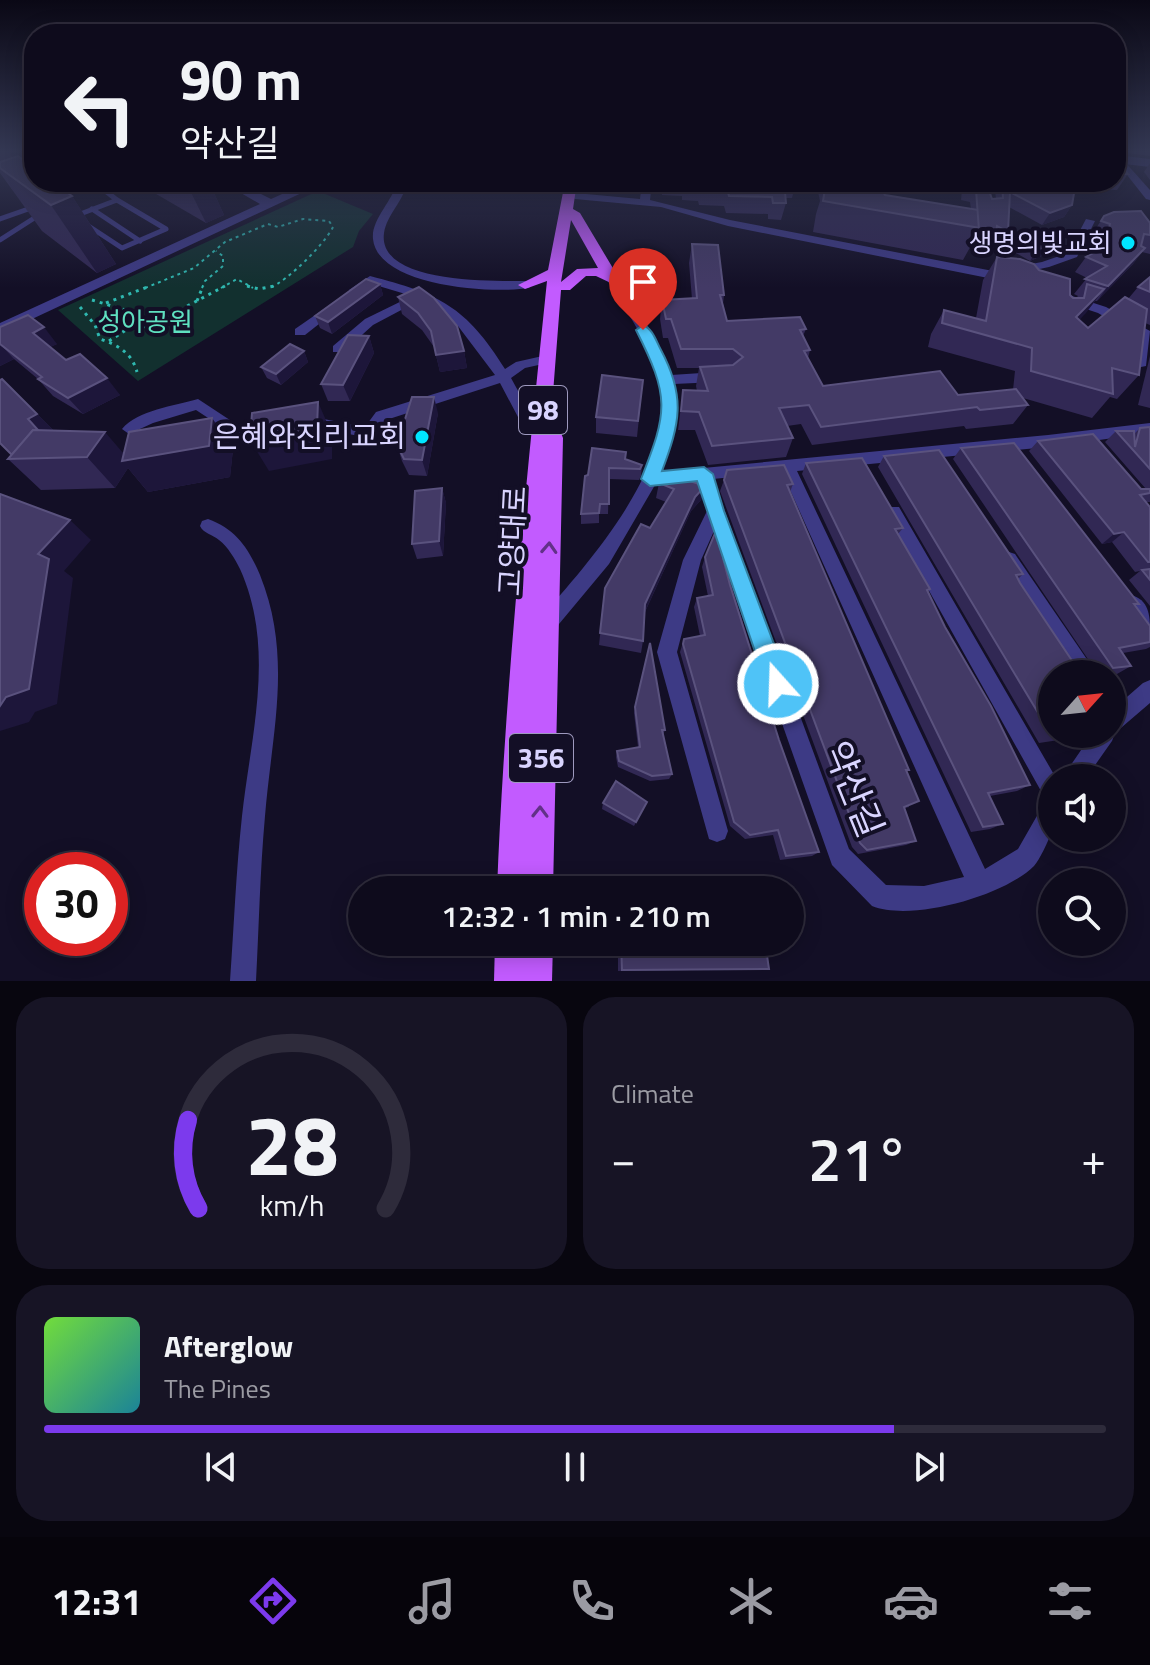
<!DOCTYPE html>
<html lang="en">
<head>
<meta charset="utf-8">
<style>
	:root { --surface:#0e0b1c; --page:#171425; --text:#f1f3f6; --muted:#9b9ba3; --line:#2e2b3b; --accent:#7c3aed }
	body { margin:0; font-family:"Titillium Web","Noto Sans KR",sans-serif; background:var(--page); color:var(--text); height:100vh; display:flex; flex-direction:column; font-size:30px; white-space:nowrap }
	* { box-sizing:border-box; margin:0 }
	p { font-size:26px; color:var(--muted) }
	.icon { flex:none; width:44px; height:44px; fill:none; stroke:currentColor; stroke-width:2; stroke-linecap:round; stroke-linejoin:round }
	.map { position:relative; height:981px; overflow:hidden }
	.panel { display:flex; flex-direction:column; gap:16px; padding:16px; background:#08060f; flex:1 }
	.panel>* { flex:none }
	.banner { position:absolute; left:24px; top:24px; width:1102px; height:168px; border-radius:32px; box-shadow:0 4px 20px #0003,0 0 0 2px var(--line); background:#0e0b1c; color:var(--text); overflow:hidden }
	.needle { width:52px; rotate:63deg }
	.controls { position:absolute; left:1038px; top:660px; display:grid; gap:16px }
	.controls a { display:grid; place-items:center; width:88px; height:88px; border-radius:50%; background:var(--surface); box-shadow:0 4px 20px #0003,0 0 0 2px var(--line); font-size:40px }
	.speed { position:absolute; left:24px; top:852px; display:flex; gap:16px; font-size:40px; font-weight:700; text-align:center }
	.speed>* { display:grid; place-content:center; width:104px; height:104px; border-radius:50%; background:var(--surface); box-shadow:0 4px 20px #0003,0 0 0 2px var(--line); line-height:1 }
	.speed .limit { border:12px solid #d22; background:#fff; color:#111 }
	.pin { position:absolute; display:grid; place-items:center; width:68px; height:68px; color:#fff; margin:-82px -34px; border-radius:50% 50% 50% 0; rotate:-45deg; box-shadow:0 0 8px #0007 }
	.pin .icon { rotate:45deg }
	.me { position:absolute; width:88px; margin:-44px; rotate:340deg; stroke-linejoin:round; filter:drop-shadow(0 0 6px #0008) }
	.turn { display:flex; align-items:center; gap:28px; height:168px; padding:0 24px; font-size:36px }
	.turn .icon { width:104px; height:104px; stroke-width:2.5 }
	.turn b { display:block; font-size:56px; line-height:68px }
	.big { font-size:60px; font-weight:600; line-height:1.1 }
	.panel .tile { flex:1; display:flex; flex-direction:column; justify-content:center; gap:12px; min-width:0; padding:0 28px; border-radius:32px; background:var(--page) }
	.panel .dial { align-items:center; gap:0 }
	.dial svg { height:208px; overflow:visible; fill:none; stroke:var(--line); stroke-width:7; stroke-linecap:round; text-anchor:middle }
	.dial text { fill:var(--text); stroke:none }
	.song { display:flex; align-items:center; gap:24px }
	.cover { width:96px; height:96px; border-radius:12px; background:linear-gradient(135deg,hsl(100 70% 55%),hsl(190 70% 35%)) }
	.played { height:8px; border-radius:4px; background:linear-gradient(90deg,var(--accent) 80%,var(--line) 80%) }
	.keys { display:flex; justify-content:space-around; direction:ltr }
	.heat { display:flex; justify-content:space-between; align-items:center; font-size:44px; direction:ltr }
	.panel .tiles { flex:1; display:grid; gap:16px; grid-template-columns:1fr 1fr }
	.tile:last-child { grid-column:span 2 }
	.trip { position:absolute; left:348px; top:876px; width:456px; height:80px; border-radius:40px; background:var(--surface); box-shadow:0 4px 20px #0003,0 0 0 2px var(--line); font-weight:600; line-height:80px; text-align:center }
	.tab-bar { display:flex; height:128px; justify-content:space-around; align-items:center; background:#06040b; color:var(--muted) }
	.tab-bar .icon { width:56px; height:56px }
	.tab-bar .selected { color:var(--accent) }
	.tab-bar b { font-size:36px; color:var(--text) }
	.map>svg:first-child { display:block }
</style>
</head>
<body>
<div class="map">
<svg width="1150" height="981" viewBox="0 0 1150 981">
	<rect width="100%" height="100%" fill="#130f26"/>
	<path fill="#12302f" d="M318,191L373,214L359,231L353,247L138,381L58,310Z"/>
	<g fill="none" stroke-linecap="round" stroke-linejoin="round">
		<g stroke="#2fb8b0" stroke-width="2" stroke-dasharray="3 4" stroke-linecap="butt">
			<path d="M145,288L194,268L225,242L268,224L278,227L303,219L329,221L333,227C324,245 288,280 270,288"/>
			<path d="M202,288L205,281L223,266V256L216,251"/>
			<path d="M221,288L237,279L253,288"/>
		</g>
		<g stroke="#2fb8b0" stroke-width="3" stroke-dasharray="3 5" stroke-linecap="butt">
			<path d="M247,286L259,289L274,286"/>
			<path d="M92,300L145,316L155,323L225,286"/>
			<path d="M197,301L203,286"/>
			<path d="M106,303L150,286"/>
			<path d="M80,307L95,325L100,339C118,345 132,353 137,372"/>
			<path d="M109,341L132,326L138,331L151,322"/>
		</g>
		<g stroke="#3d3a85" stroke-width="5">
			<path d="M57,197L69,182"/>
			<path d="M92,209L140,241"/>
			<path d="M75,216L117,200"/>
			<path d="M0,219L34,207"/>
			<path d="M87,225L122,248L166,229L117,200L94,182"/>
			<path d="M0,240L39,215"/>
		</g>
		<g fill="#3d3a85" fill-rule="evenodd">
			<path d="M1116,152L1150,190V200L1146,199L1116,161Z"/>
			<path d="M397,182H407C404,201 387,214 384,233C377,284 494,281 525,281L531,285L529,288C493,294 378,287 373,239C371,219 393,201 397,182Z"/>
			<path d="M642,182H652L650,200L730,220L993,271L1042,262L1068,253L1086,219L1095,221L1077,257L1049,267L993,279L728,226L661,207L575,199L570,196L575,193L640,199Z"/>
			<path d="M370,276C439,294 466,306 505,369L516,362L547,355L552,356V362L525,368L511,378L528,409L548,415L550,419L548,423L543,424L518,417L500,383L386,420L374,437L369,438L303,425L301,421L303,417L308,416L365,427L376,412L495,375L458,326L422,299L373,325L343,352H333V346L365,319L412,296L372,284L357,296H349V290Z"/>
			<path d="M613,276L617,277L651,331L671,375L717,372L724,377L717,382L674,384C680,417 674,442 661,472L1048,435L1150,423V433L1048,447L797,471L985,869L1018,849L1046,800L885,512L887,507H899L1056,778H1052C1052,794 1056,818 1051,833C1048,842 1040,859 1034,866C1004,896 912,922 872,906L832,865L714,531L701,560L677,652L728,831L725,839L717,842L709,839L657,652L683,560L707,511L698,480L655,485L609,564L554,630L547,633L540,630L538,624L540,618C589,563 678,463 660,384C651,346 628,313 607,280ZM782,472L964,877L924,886L886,885L849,849L713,479Z"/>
			<path d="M1072,296L1106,307L1150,331L1146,366L1141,367L1134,363L1138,336L1098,313L1068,303L1066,300Z"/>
			<path d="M334,302L338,303V309L305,335H295V329Z"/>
			<path d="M198,399L239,426L270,416L277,421L275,425L237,437L196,410L153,423L129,434L122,429C138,410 174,406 198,399Z"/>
			<path d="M208,519C236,529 249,549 260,575C293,657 272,731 265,816C260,871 259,926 256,981H230C234,926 236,871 242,816C251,734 276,649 240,569C235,559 228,547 219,540C212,534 204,534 200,526L202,521Z"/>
			<path d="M1009,552L1015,554L1097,674H1076L1003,564L1000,559L1003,554Z"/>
			<path d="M1134,596C1150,602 1150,618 1150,634L1143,631L1125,604L1128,598Z"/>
			<path d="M1150,680V703L1115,733L1112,741L1086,778H1062L1092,734H1112V710L1143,683Z"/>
		</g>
		<g fill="#3d3a85" fill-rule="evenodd">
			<path d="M1116,155L1150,159V167L1116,163Z"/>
			<path d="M222,182H237L271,199L309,182H325L0,334V323L260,204Z"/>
		</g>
		<g fill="#c25bff" fill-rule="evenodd">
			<path d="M565,182H577L573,209L580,213L620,280L613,284L596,276H586L570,290H561L550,432L561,433L563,438L553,890H497C505,686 526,484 547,281L525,289L518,285L548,270ZM571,220L598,268L577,269L561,282Z"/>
			<path d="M495,942H553L552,981H494Z"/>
		</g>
	</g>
	<g fill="#312854">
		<path d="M0,151H19L26,162L72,196L116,264L97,273L42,231L0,173Z"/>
		<path d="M1123,151H1150V156L1128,153Z"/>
		<path d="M1116,159L1128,174L1117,190L1096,189L1091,182H1116Z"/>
		<path d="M1150,163V180L1144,172Z"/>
		<path d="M146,182H209L224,215L206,223L151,191Z"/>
		<path d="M258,182H304L276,193Z"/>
		<path d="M662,182H796L792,198H785L786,203L781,220L768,219V214L726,213L724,206L699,205L698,201L682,200V196L662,195Z"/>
		<path d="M816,182H878L885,195L971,209L970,202L961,200L963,182H986L992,199H996L995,190L986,182H1002L1072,205L1064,217L1042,225L1009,207L1008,232L1001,244L992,239L989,245L973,242L963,260L813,232L816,214L820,201Z"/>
		<path d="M1104,216L1150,223V254L1142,252L1133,264L1097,301H1095L1079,320L1088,328L1128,299L1138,287L1150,277V325L1145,323L1139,375L1117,399L1110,397L1092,418L1023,398L1028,405L1013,424L966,429L964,426L812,445L801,424L787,426L793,438L786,457L708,465L695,430H678L683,390L697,391L696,386L699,368H677L668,338H663L660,319L662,300L692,299L689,263L692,244L724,295L723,304L727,321L806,329L803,336L810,350L808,358L823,386L958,395L1013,390L1015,371L928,347L931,334L944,310L976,318L983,280L997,257L1039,270L1073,298H1076L1078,296L1074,294L1087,278L1075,272L1086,257L1096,251L1099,239L1091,236Z"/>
		<path d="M1016,238L1060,240L1053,251L1030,261L1009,249Z"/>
		<path d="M380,284L383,295L332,334L320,328L315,316Z"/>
		<path d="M398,297L464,351L467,368L440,372L434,347L422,330L402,314Z"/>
		<path d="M0,327L57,344L50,347L66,360L120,395L83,414L53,396L38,379L14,359L0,366Z"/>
		<path d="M369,336L374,353L350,401H328L321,384Z"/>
		<path d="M304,351L308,362L281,385L267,378L261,367Z"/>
		<path d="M1150,356V408L1138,405Z"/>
		<path d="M643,380L637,437L596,433V417Z"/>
		<path d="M438,413L427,476L409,475L402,461L397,445Z"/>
		<path d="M37,414L53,430L124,453L212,418L233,449L230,477L148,492L128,468L115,488L41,490L8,459Z"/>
		<path d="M1150,427V502H1146L1150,507V606L1129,580L1140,571L1135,572L1112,542L1102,544L1029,451L1038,441L1141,489H1146L1105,442L1116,431L1134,434L1140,428Z"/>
		<path d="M961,448L1139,604L1135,606L1150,626V647L1146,649L1123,653L1131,666L1117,674H1098L953,459Z"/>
		<path d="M884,456L1023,574L1018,579L1052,674V734H1071L1059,740L1039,743L878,467Z"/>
		<path d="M625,459L642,465L641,476L639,480L609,479L608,514H599V523L581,524V514L588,475Z"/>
		<path d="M806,463L903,528L898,534L930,589L928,591L945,627L1030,785L1017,791L990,796L1003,824L990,829L971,832L802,474Z"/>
		<path d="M724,480L793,484L790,492L909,770L907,771L909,807L905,808L916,841L906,845L858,854L852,847L720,491Z"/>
		<path d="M659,483L705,486L701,500L691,511L645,612L643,641L641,653L599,645L605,588L650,528L666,502L656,498Z"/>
		<path d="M442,488L446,503L443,556L417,559L412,544Z"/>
		<path d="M705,557L723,558L779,740L819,852L812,856L780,860L773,835L745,839L730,826L680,652L684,639L700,636L694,607L697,598L708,596L702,567Z"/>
		<path d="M650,643L665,730L663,735L672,774L669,779L650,781L618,767L616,757L617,751L638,747L634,713Z"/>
		<path d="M647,802L634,826L602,809L603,803Z"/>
		<path d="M621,877L769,890H618V883Z"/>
		<path d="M618,942H765L769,969L618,971Z"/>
	</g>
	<g fill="#1d163a">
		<path d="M8,151H19L34,174L38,196Z"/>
		<path d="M186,182H209L224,215L206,223Z"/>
		<path d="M272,182H304L276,193Z"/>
		<path d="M72,196L116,264L97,273L51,205Z"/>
		<path d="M1072,205L1064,217L1042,225L1050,213Z"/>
		<path d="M1060,240L1053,251L1030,261L1037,250Z"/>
		<path d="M1145,248L1133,264L1097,301L1108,286Z"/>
		<path d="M380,284L383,295L332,334L328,322Z"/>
		<path d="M1104,289L1086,313L1058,341L1076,317Z"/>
		<path d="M44,327L57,344L47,349L33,333Z"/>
		<path d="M369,336L374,353L350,401L343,385Z"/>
		<path d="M0,344L14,359L0,366Z"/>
		<path d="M304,351L308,362L281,385L276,374Z"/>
		<path d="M464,351L467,368L440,372L436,355Z"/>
		<path d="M107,378L120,395L83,414L68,398Z"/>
		<path d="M434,397L438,413L427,476L422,460Z"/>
		<path d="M318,402L332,434V459L269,471L250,440Z"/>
		<path d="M37,414L53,430L12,455L28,419Z"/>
		<path d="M212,418L233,449L230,477L148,492L128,468L115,488L87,457L105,432L129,460Z"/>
		<path d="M705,486L701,500L691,511L643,616L645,604L695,497Z"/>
		<path d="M442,488L446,503L443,556L439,541Z"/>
		<path d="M70,520L91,540L64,571L73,578L57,704L35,712L29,722L0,731V706L38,554Z"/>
		<path d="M1124,532L1112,542L1102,544L1114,534Z"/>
	</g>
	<g fill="#433a66" stroke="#5a527e" stroke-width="2">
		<path d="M18,156L34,168V182H53L72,196L51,205L0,168V162Z"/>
		<path d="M1116,159L1128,174H1116Z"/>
		<path d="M684,182H784L786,203H773L772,197L729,196L727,189H702L701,185L684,183Z"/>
		<path d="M833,182H878L885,195L979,210L980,228L823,201L826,183H833Z"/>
		<path d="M967,182H986L992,199L1003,198L1002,182H1076L1072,205L1050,213L1010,192L1008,232L997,226L996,233L979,230L976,190L966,188Z"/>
		<path d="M1141,211L1150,223V235L1144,234L1141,246L1145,248L1108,286L1085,279L1107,266L1086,257L1104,247L1110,224L1101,221L1104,216L1114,212Z"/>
		<path d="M1039,229L1060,240L1037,250L1016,238Z"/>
		<path d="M692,244L718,245L724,295H720L727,321L800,317L806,329L800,330L810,350L804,351L823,386L940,371L958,395L1016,389L1028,405L980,410L977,407L821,427L809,405L779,408L793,438L712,446L699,412L681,411L683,390L708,391L700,367L733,365L743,357L733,349H681L671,319H666L662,300L697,298Z"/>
		<path d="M997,257L1020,259L1034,264L1039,270L1070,279V295L1073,298H1084L1087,284L1104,289L1076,317L1088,328L1125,297L1147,309L1139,375L1112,368L1113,394L1031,371L1032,348L942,323L944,310L986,321Z"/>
		<path d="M1150,277V292L1138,287Z"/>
		<path d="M366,279L380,284L328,322L315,316Z"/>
		<path d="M419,287L434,298L457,326L464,351L436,355L431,331L418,313L398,297Z"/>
		<path d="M28,315L44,327L33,333L66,360L80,354L107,378L68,398L38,379L42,377L0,344V327Z"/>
		<path d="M348,335L369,336L343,385L321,384Z"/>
		<path d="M290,344L304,351L276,374L261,367Z"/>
		<path d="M602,375L643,380L638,421L596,417Z"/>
		<path d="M2,379L37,414L28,419L38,430H33L12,455L0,443V380Z"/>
		<path d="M412,397H434L422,460L404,459L397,445Z"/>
		<path d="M318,402L317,427L250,440L252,413Z"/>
		<path d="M212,418L209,446L122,461L129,432Z"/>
		<path d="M1150,427V469L1116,431H1134L1135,447L1140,428Z"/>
		<path d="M33,430L105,432L87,457L8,459Z"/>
		<path d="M1093,434L1141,489H1150V493L1140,495L1150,507V562H1148L1124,532L1114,534L1038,441Z"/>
		<path d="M1014,443L1139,604H1134L1150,626V642L1119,648L1131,666L1113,668L961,448Z"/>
		<path d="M592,448L626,452L625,459L642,465L640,469L609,468V504H600L599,513L581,514L585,476L588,475Z"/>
		<path d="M939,450L1023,574L1016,575L1020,583L1081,674H1052V734H1069L1052,736L884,456Z"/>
		<path d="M862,458L903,528L895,529L930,589L927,590L945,627L991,706L1030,785L988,793L1003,824L983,827L806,463Z"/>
		<path d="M784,465L793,484L787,485L909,770H906L919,801L904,807L916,841L867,850L860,843L724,480L727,470Z"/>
		<path d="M666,473L705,486L695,497L645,604L643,641L600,633L605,588L641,524L650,528L674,489L659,483Z"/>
		<path d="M442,488L439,541L412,544L415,491Z"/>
		<path d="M0,494L70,520L38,554L49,559L29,689L6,697L0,706Z"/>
		<path d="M715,533L725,552L723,558L730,585L779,740L819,852L786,856L778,830L750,835L734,822L683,644L684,639L705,635L697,598L713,595L705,557Z"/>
		<path d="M1150,569V580L1142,570Z"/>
		<path d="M650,643L665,730H662L672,774L652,776L619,761L617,751L640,747L635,707Z"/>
		<path d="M616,781L647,802L636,822L603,803Z"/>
		<path d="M621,877L767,879L769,890H621Z"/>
		<path d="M621,942H765L769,969L622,970Z"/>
	</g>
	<defs><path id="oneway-chevron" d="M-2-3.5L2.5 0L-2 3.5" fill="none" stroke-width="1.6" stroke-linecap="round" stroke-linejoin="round" transform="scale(2)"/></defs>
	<g stroke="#623188">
		<use href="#oneway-chevron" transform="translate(549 548) rotate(-87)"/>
		<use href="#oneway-chevron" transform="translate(540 812) rotate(-89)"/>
	</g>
	<linearGradient id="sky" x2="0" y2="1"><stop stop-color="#0a0815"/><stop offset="0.52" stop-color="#333752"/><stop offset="1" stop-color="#333752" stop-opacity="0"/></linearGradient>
	<rect width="1150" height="288" fill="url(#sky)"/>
	<path fill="#4fc3f7" stroke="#337fa1" stroke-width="2" d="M643,325C653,329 656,341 661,350C686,397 680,423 662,471L704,467L713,474L724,511L789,684L786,692L778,695L770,692L766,684L697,481L650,486L641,479C668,411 670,397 636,330Z"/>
	<g fill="#00e5ff" stroke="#130f26" stroke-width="3">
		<circle cx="1128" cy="243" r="8"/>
		<circle cx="422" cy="437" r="8"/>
	</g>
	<g text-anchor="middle" stroke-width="8" stroke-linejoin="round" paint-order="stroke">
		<g font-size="26" fill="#d9d4ff" stroke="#130f26" text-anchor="end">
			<text x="1112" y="252">생명의빛교회</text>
		</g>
		<g font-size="26" fill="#5fe0c0" stroke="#130f26">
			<text x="145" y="331">성아공원</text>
		</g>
		<g fill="#130f26" stroke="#9e99be" stroke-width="2">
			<rect x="519" y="386" width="48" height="48" rx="6"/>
			<rect x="509" y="734" width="64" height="48" rx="6"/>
		</g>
		<g font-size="28" font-weight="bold" fill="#d9d4ff">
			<text x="543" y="420">98</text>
			<text x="541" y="768">356</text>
		</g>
		<g font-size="30" fill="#d9d4ff" stroke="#130f26" text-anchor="end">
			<text x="406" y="447">은혜와진리교회</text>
		</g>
		<g font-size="30" fill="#d9d4ff" stroke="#130f26">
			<text transform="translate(513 541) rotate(-87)" y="10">고양대로</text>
		</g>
		<g font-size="36" fill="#d9d4ff" stroke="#130f26">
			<text transform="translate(854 789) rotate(68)" y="13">약산길</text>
		</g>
	</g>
</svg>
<div class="controls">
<a><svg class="needle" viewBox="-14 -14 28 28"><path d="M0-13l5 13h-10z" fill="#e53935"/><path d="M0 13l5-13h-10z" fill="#9b9ba3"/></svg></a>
<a><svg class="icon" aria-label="sound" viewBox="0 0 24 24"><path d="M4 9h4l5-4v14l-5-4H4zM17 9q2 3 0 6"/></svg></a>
<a><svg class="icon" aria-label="search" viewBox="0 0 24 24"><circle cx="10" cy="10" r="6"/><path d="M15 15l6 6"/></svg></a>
</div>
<div class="speed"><div class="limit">30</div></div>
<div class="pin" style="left:643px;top:330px;background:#d93025"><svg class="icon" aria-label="arrive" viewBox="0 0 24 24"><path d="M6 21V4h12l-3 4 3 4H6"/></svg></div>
<svg class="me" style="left:778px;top:684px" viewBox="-20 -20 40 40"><circle r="17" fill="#4fc3f7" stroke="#fff" stroke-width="3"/><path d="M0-11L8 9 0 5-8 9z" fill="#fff"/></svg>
<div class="trip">12:32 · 1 min · 210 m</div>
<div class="banner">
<div class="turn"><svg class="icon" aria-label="left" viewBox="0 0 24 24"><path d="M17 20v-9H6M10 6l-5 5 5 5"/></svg><div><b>90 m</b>약산길</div></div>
</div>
</div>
<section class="panel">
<div class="tiles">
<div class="tile dial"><svg viewBox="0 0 100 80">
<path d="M14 69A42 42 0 1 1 86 69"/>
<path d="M14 69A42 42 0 0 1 10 35" stroke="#7c3aed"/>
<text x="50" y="56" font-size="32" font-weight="700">28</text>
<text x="50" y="72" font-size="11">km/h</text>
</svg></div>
<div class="tile"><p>Climate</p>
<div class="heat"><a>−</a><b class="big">21°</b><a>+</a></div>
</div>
<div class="tile">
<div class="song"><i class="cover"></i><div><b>Afterglow</b><p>The Pines</p></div></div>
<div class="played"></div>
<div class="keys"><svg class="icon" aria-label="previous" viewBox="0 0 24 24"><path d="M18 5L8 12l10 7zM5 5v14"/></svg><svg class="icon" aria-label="pause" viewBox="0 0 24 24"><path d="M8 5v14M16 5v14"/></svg><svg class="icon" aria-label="next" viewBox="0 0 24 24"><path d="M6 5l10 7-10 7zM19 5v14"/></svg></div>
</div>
</div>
</section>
<nav class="tab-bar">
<b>12:31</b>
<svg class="icon selected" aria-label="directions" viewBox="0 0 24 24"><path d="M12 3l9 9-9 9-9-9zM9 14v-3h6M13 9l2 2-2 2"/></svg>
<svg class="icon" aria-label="music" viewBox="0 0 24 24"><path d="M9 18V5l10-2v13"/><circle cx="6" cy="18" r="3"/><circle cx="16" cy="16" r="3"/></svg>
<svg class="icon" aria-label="phone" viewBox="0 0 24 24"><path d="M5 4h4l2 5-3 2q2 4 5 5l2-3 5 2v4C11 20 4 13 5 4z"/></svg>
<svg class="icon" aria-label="climate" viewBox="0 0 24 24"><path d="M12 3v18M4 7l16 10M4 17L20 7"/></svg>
<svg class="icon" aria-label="car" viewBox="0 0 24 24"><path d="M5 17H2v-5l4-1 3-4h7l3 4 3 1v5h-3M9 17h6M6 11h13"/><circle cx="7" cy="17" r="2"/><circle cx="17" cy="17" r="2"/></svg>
<svg class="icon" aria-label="filters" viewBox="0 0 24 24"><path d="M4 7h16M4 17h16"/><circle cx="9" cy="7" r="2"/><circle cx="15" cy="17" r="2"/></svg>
</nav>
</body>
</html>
